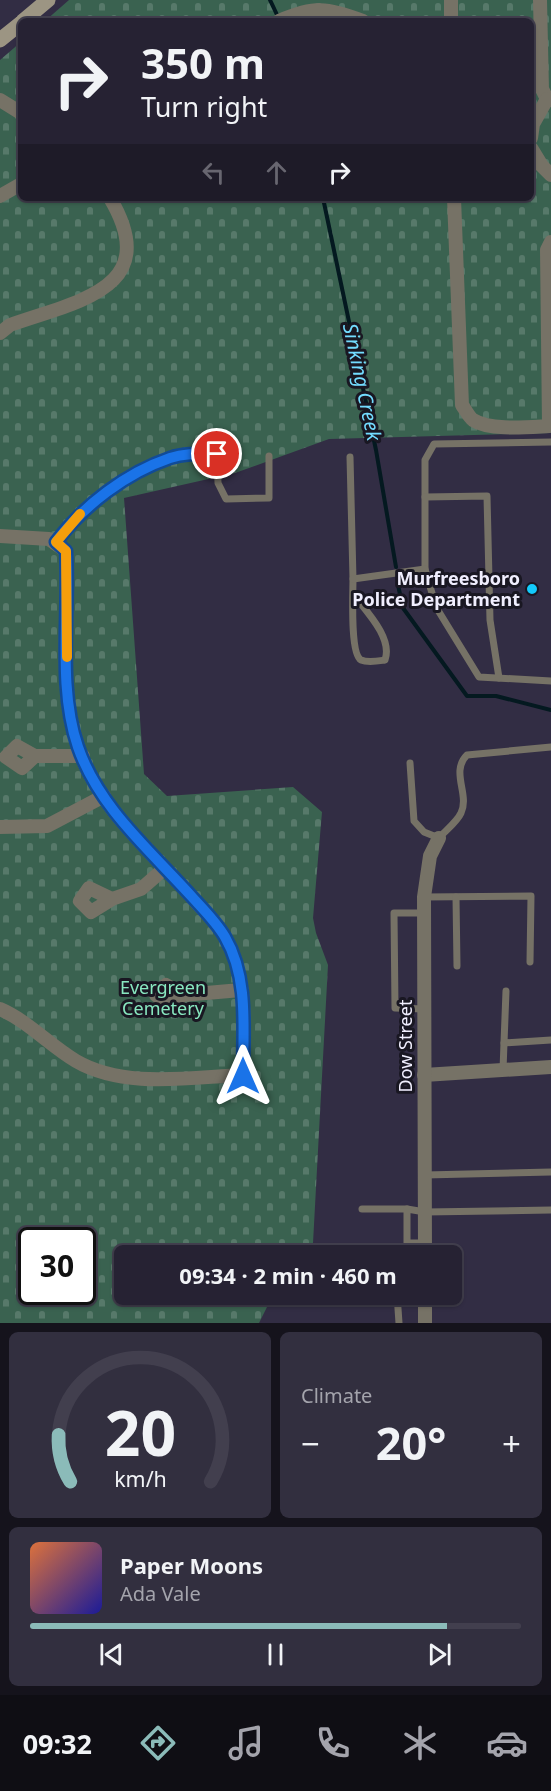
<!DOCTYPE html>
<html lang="en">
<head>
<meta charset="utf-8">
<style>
	:root { --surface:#262233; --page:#322f3f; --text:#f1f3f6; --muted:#a4a4ac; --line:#423f4e; --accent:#8bbbb9 }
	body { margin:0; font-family:"Noto Sans",sans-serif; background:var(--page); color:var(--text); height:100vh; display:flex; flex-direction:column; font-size:22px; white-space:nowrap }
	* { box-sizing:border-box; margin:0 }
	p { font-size:20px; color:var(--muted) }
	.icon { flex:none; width:33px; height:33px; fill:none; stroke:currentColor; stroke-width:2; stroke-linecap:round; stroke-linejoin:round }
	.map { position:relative; height:1323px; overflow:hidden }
	.sheet { display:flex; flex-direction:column; gap:9px; padding:9px; background:#15131c; flex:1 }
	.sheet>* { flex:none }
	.top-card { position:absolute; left:18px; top:18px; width:516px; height:183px; border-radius:9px; box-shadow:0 2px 4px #0004,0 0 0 2px var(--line); background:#262233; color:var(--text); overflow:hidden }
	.speed { position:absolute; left:18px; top:1227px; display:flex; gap:12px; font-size:30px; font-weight:700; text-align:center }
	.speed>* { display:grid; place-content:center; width:78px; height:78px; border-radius:50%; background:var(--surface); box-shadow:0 2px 4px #0004,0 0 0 2px var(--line); line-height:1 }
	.speed .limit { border:3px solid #111; border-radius:9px; background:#fff; color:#111 }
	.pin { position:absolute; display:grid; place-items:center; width:51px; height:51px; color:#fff; margin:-26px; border:3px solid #fff; border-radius:50%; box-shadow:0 2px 6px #0007 }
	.me { position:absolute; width:66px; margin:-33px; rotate:0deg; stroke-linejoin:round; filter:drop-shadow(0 0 4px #0008) }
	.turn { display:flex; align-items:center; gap:21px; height:126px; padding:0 24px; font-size:27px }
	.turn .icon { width:78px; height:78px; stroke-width:2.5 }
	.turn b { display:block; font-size:42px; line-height:51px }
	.lanes { display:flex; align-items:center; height:57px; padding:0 24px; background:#0003; justify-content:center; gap:30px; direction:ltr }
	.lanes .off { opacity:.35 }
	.big { font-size:45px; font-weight:700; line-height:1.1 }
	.sheet .tile { flex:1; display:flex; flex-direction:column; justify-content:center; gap:9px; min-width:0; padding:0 21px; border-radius:9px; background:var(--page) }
	.sheet .dial { align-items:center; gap:0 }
	.dial svg { height:156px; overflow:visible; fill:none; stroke:var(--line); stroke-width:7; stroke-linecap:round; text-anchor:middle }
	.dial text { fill:var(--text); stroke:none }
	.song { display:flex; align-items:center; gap:18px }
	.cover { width:72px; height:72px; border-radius:9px; background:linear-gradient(135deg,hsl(20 70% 55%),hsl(240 70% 35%)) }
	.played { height:6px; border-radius:3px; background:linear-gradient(90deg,var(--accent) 85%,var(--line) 85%) }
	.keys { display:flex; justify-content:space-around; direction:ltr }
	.heat { display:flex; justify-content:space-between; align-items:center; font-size:33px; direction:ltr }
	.sheet .tiles { flex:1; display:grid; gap:9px; grid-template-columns:1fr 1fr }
	.tile:last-child { grid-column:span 2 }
	.trip { position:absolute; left:114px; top:1245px; width:348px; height:60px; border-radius:9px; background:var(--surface); box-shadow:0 2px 4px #0004,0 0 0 2px var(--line); font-weight:700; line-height:60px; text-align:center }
	.menu { display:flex; height:96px; justify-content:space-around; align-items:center; background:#0f0e14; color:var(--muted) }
	.menu .icon { width:42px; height:42px }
	.menu .active { color:var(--accent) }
	.menu b { font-size:27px; color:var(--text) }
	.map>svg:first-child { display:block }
</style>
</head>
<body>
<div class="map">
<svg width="551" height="1323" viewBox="0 0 551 1323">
	<defs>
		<pattern id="cemetery-stones" width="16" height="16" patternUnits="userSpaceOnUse" patternTransform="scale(1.5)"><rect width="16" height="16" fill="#3a6250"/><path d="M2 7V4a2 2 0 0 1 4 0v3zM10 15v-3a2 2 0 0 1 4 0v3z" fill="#57796a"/></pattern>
	</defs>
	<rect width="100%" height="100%" fill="#322d44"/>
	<path fill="url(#cemetery-stones)" fill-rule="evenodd" d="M69,0H551V433L329,439L235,473L124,498L144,774L167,796L293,787L322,812L313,918L316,933L328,965L313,1243L319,1255L124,1256V1294L283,1295L271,1299L259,1323H0V60L21,42V198H531V21H45ZM32,1240H82V1292H32Z"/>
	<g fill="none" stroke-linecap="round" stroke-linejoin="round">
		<g stroke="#041920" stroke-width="4">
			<path d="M270,0L279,19"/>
			<path d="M323,198L376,450L396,567"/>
			<path d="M398,585L403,608L467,696H496L551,710"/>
		</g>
		<g stroke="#767266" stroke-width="7">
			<path d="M551,442L434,444L425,460V569L436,607L479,677L551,681"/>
			<path d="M350,457L353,579C353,593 350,654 361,660C368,663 378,661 385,660C393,638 366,611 353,594"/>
			<path d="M425,497L487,496L490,620L499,678"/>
			<path d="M56,542C84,505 126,473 170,458C185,453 201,454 217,454L218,483L226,499L269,498V456"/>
			<path d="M353,579L425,569"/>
			<path d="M410,763L414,821L424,832L439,838C445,831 457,822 461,813C470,794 450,772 467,755L551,747"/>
			<path d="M424,897L531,896L530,962"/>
			<path d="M456,897L457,966"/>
			<path d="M506,991L504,1043L551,1040"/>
			<path d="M424,1009L395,1008L394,913H424"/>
			<path d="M503,1070L504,1043"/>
			<path d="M425,1175L551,1172"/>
			<path d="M362,1209H407"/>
			<path d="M425,1243H407V1209L425,1212L551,1210"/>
			<path d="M397,1294L399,1323"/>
		</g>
		<g stroke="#767266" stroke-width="14">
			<path d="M540,0L542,89L547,99"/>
			<path d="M279,21C314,6 327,7 363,21"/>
			<path d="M451,21V0"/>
			<path d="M0,100L21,113"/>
			<path d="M531,138L533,124L547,99L551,100"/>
			<path d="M531,148L542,166L551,175"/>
			<path d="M0,196L21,184"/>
			<path d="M454,198L462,405C465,409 469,417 473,420C490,431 529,427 549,426L547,250L551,242"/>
			<path d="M0,333L10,325C77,301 164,289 110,198"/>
			<path d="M0,536L49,539L66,551C70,615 57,686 78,747C99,810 154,853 196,902C206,913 218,924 225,937C249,978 243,1030 243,1075C190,1077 124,1089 76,1061C49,1045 28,1021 0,1009"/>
			<path d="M35,756L17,746L6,757L22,768L35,756H83"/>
			<path d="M0,827L47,826L104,796"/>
			<path d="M112,899L89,888L80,901L91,912L112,899L141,889L165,868"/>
			<path d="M183,995L166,985L156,995L169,1005L183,995L241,990"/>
			<path d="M424,1075L551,1067"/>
			<path d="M425,1256L424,897L430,856L439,838"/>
			<path d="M425,1294V1323"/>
		</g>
		<g stroke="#9c9583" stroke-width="15">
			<path d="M23,21L48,0"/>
			<path d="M0,40L21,23"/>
		</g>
	</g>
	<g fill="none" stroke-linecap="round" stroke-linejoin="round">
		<g stroke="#114b97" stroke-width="15">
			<path id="route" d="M217,454C201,454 185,453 170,458C126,473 84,505 56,542L66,551C70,615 57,686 78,747C99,808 151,851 193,898C204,910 217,923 225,937C249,978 243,1030 243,1076"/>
		</g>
		<use href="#route" stroke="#1a73e8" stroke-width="10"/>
		<path stroke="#f59e0b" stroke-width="10" d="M67,657L66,551L56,542L80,514"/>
	</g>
	<circle fill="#13cafb" stroke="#191722" stroke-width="2" cx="532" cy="589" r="6"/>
	<g text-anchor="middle" stroke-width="6" stroke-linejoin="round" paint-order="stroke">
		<g font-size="18" font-weight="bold" fill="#f0eefe" stroke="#191722" text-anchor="end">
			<text x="520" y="585">Murfreesboro<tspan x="520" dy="21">Police Department</tspan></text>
		</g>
		<g font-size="18" fill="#88e8c0" stroke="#191722">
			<text x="163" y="994">Evergreen<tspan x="163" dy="21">Cemetery</tspan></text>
		</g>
		<g font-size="18" fill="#f0eefe" stroke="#191722">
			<text transform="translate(406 1046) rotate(-90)" y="6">Dow Street</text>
		</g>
		<g font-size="20" font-style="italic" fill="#73dcff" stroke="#191722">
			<text transform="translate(362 382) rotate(78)" y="7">Sinking Creek</text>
		</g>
	</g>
</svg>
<div class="speed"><div class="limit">30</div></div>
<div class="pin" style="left:217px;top:454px;background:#d93025"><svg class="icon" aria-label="arrive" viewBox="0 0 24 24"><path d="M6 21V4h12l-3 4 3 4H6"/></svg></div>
<svg class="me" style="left:243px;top:1076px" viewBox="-20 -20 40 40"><path d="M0-17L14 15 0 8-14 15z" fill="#1a73e8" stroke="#fff" stroke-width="4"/></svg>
<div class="trip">09:34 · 2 min · 460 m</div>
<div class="top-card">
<div class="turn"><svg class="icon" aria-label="right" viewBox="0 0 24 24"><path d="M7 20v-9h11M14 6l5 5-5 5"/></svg><div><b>350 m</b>Turn right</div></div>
<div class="lanes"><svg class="icon off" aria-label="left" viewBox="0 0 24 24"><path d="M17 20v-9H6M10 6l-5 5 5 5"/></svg><svg class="icon off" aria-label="ahead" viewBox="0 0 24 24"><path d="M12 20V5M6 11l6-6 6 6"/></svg><svg class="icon" aria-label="right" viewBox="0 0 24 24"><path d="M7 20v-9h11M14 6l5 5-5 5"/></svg></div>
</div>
</div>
<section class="sheet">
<div class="tiles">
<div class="tile dial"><svg viewBox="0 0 100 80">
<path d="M14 69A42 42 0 1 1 86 69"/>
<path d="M14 69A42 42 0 0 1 8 45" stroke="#8bbbb9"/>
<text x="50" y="56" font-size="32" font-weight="700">20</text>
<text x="50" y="72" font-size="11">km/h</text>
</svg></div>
<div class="tile"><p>Climate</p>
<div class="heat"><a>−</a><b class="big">20°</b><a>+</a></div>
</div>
<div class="tile">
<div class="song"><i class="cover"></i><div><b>Paper Moons</b><p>Ada Vale</p></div></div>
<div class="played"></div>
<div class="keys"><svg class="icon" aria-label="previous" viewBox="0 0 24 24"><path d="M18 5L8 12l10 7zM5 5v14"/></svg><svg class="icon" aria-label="pause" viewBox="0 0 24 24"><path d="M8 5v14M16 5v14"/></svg><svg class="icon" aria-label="next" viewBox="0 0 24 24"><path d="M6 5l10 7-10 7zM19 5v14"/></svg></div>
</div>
</div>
</section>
<nav class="menu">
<b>09:32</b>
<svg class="icon active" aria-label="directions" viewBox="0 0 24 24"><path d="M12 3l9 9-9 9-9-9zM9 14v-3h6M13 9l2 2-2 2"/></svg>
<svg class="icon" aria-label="music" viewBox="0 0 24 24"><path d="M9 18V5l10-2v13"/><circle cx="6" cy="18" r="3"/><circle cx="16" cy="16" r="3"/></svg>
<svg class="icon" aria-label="phone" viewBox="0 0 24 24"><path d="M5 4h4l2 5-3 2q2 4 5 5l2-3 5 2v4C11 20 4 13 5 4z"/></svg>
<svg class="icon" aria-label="climate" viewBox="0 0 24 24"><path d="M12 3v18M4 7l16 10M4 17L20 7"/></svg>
<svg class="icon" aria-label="car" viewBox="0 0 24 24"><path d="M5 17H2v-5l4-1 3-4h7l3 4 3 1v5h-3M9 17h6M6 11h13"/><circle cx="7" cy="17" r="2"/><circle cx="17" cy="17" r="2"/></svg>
</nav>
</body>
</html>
